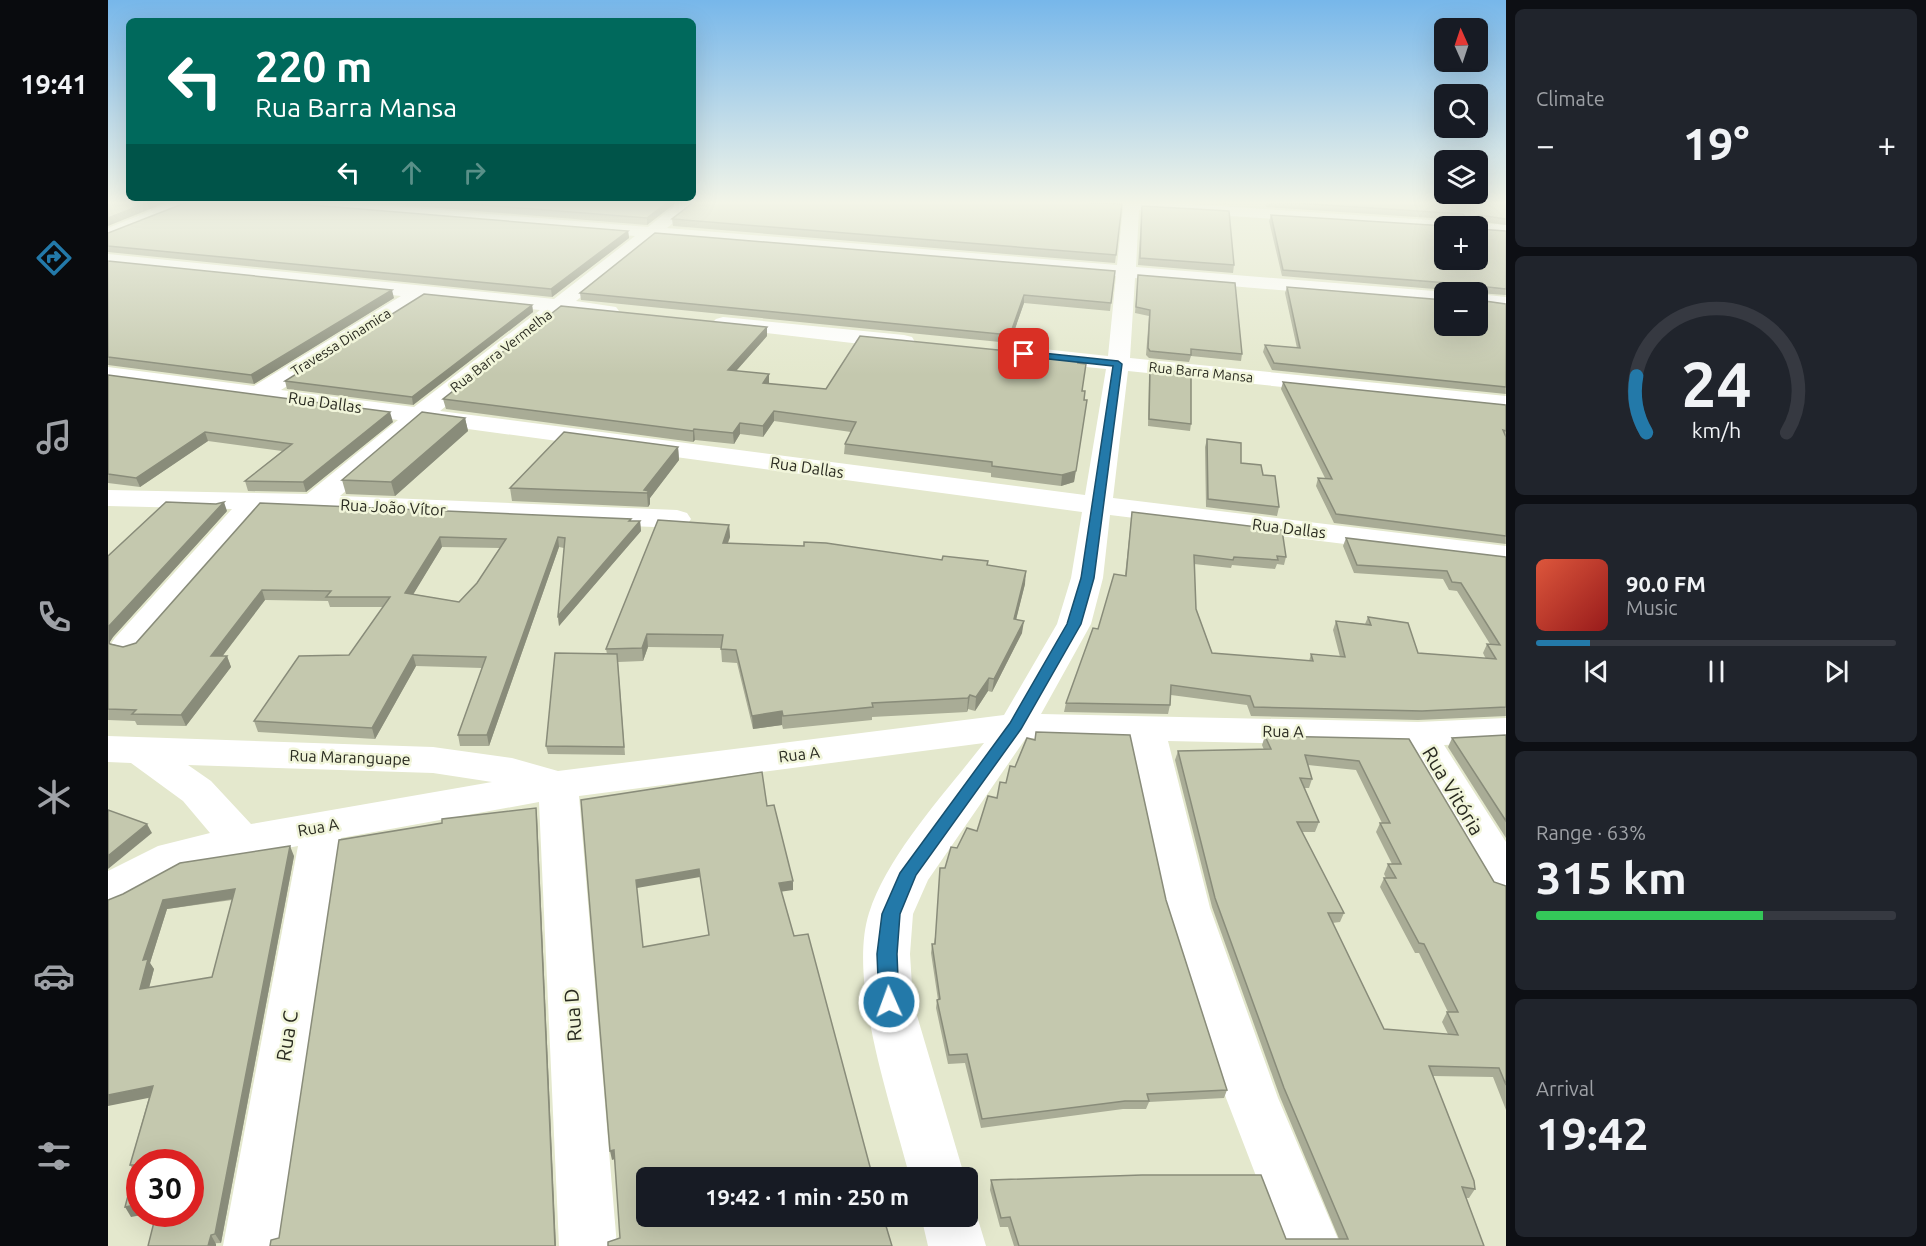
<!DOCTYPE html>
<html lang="en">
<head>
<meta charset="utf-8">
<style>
	:root { --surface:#171b24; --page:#20242c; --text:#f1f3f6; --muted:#9ea1a6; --line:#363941; --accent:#2379a9 }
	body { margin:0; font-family:Ubuntu,sans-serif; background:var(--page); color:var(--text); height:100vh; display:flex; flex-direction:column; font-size:22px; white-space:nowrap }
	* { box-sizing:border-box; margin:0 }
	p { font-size:20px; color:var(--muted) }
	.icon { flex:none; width:33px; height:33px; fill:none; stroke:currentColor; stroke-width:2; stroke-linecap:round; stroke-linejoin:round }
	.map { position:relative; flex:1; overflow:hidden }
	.details { display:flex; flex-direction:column; gap:9px; padding:9px; background:#0d0f14; width:420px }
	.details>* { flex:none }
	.top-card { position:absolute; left:18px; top:18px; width:570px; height:183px; border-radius:9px; box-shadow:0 6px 24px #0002; background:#00695c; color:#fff; overflow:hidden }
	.needle { width:39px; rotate:357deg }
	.tools { position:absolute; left:1326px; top:18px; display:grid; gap:12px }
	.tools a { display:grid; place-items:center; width:54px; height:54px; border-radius:9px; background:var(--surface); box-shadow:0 6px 24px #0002; font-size:30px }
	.speed { position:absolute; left:18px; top:1149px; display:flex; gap:12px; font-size:30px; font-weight:700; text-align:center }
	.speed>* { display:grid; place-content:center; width:78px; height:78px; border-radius:50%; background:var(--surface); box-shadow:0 6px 24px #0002; line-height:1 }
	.speed .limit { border:9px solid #d22; background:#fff; color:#111 }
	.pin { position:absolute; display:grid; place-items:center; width:51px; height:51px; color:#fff; margin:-26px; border-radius:12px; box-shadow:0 3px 9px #0006 }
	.me { position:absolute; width:66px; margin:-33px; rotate:358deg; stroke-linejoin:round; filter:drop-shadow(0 0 4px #0008) }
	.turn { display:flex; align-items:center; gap:21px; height:126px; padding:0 30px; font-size:27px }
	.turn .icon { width:78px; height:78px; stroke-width:2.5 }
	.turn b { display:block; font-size:42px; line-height:51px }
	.lanes { display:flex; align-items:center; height:57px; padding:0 30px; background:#0003; justify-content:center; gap:30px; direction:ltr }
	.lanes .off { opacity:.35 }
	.big { font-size:45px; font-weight:700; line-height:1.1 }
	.details .card { flex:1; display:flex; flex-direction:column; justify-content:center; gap:9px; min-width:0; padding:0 21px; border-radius:9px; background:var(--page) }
	.details .dial { align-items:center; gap:0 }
	.dial svg { height:156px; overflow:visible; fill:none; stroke:var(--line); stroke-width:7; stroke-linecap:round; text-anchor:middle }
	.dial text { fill:var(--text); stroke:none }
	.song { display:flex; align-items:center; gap:18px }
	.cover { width:72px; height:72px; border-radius:9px; background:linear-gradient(135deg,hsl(10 70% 55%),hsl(0 70% 35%)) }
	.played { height:6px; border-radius:3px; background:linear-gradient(90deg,var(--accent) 15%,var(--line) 15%) }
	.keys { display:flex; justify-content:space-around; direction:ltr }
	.heat { display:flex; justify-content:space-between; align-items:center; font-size:33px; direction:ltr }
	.charge { height:9px; border-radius:4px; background:linear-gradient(90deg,#34c759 63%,var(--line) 0) }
	.trip { position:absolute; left:528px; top:1167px; width:342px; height:60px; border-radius:9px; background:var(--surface); box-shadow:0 6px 24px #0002; font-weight:700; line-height:60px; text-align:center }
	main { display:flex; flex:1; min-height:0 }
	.menu { display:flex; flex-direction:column; width:108px; justify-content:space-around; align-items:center; background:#090b0e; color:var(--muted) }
	.menu .icon { width:42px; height:42px }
	.menu .active { color:var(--accent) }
	.menu b { font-size:27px; color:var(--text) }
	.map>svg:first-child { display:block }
</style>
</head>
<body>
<main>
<nav class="menu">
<b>19:41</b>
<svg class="icon active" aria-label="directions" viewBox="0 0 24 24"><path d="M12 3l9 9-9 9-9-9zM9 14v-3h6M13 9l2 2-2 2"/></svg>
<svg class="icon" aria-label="music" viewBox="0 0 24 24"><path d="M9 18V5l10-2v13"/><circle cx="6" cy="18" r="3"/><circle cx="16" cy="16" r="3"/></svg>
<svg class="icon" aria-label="phone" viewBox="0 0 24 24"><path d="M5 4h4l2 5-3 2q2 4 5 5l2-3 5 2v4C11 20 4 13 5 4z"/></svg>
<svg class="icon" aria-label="climate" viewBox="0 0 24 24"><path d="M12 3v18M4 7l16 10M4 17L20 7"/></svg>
<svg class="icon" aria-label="car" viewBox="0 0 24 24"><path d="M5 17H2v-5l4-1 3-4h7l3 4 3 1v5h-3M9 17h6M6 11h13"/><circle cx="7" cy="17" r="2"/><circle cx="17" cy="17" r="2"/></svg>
<svg class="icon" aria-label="filters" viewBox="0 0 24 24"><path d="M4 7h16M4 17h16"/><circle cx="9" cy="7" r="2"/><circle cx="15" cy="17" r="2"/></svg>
</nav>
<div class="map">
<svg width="1398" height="1246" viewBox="0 0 1398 1246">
	<rect width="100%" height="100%" fill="#e4e8cd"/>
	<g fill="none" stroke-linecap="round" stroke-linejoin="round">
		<g fill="#fff" fill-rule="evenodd">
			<path d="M67,201H88L86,204L0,239V228Z"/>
			<path d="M161,201H223L540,227L573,201H591L559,228L1009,265L1015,209L967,206L959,201H1035L1353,222L1355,226H1336V230L1031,210L1028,267L1338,292L1336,304L1027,278L1022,358L1398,396V410L1020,371L1005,498L1398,546V564L1002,515L995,578L983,624L933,714L1310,722L1398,718V742L1336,745L1398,842V895L1383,890L1298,746L1060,741L1102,908L1170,1098L1233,1246H1175L1118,1098L1058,908L1022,741L918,738L820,880L805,914L802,954L805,1002L857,1178H802C784,1107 739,982 761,913C780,854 838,792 876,743L471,796L509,1246H451L431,802L233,838L173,1246H115L190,846C152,853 110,857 75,871C48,882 27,901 0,910V871L50,846L102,833L75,801L23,763L0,762V736L325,747L404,758L450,771L896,715L949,624L963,578L974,512L316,423L232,496L569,510L579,513L583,519L579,525L569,528L154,510L31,652L19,655L7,652L2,645L7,638L124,509L0,506V490L199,494L290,420L0,381V367L146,386L293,296L0,266V254L446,299L527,236L169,206ZM547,238L1008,276L1000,356L907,346L899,348L896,353L899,358L907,360L998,369L977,495L332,411L454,312L501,317L508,315L511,311L508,307L468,301ZM317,298L432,310L306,407L173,390ZM80,765L325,773L384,782L143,824L103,781Z"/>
			<path d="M1370,223L1398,225V235L1370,233V226H1362Z"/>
			<path d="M1370,294L1398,297V309L1370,306Z"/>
			<path d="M615,317L796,335L804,337L807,342L804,347L796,349L608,327L604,323L608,319Z"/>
			<path d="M860,1195L869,1216L878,1246H820L813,1216H860Z"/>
		</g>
	</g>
	<g fill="#a9ac96" fill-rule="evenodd">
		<path d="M246,201H570L539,225Z"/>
		<path d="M1072,201H1119L1118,204Z"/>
		<path d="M1157,201H1398V225L1369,221L1367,222L1370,229L1398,231V295L1370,293V300L1398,304V394L1164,370L1155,352L1157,345L1189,348L1177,293L1179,287L1336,326L1340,292L1338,290L1174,276L1161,221L1163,215L1338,226L1355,223L1353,220L1158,207Z"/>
		<path d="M167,202L520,231L521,238L444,297L0,252V233Z"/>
		<path d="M1034,206L1126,265L1125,273L1030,265Z"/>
		<path d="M564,219L1008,255L1007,263L565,226Z"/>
		<path d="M547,233L1003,303L1002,311L916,303L902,343L473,300L472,293Z"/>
		<path d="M0,261L286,298L146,384L0,365Z"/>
		<path d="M1030,275L1134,354L1133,361L1083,356L1081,362L1041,358L1038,355L1041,316L1027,313Z"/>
		<path d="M424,305L425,312L305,405L179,389L177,381Z"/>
		<path d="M659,336L628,371L661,374V384L718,389L971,363L974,391L966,482L953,486L883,477V473L736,454L737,444L743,432L666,421L655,437L632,434L626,444L587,440L585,442L338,409L335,399Z"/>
		<path d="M1042,369L1083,424L1082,431L1040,426L1041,375Z"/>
		<path d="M0,375L285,422L198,492L140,491L137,481L174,451L100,441L32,487L0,483Z"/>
		<path d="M1175,382L1398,405V544L1226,523L1208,486L1210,478H1217L1173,389Z"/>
		<path d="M357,418L360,431L287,496L238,494L234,480Z"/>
		<path d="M1099,439L1133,463L1155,475L1171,507L1169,516L1098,507L1097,447Z"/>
		<path d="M570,447L571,460L542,498V504L540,507L404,501L402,488Z"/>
		<path d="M152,503L523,519V521H532L533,531L451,626L450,616L456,548L451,547L381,746H352L350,735L374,668L308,666L267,739L150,732L146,721L241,655L275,607H222L220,601L157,600L114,656H119L123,667L78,726L29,725L27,721L0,720V556L119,511L5,637L1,643L15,647L28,643ZM334,547L392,548L369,583L351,602L305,594Z"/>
		<path d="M1024,512L1178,557L1176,565L1169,564L1167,569L1124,565L1123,568L1086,564L1088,609L1104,653L1201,661L1203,654L1232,657L1225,630L1228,621L1257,624L1260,617L1310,653L1378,659L1375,653L1379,644H1382L1349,591L1341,590L1335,579L1246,573L1235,546L1238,538L1398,557V716L1310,720L1143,716L1139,705L1063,695L1062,705L1060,714L956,712L958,703L990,629L1017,575Z"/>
		<path d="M621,525L622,537L620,543L834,560L879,565L917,584L908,619L914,633L884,692L880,691L867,711L860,709L859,712L764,717V720L675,729L674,725L645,729L629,663L614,662L613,648L540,647L535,661L510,662L517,755L440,754L438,746L499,654L498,649Z"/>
		<path d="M1398,735V838L1340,747L1344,738Z"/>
		<path d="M1157,736L1301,739L1386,882L1398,886V1110L1385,1077L1325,1076L1367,1189L1361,1198H1358L1376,1246H906L900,1227H892L882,1190L883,1180L1178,1239H1231L1172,1097L1104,907L1067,760L1070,751L1156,750L1154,745ZM1200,765L1248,770L1274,823H1272L1268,832L1284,864H1280L1276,874L1278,878H1276L1272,887L1307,953H1311L1340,1012H1339L1334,1022L1340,1034L1276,1029L1224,923L1232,922L1236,913L1194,832H1207L1211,822L1196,788H1201L1204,779Z"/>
		<path d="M927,740L1058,900L1119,1090L1116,1098L1041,1102L1038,1109H1015L873,1128L857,1063L840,1064L828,1008L829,1000H830L823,953L824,944H826L837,868L849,848L869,831L907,767Z"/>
		<path d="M186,856L113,1243L40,1246L82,1162L23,1217L27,1172L22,1165L41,1097L0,900ZM124,900L104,977L41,988L46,969L42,963L59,909Z"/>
	</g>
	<g fill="#898c7a">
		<path d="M43,201H62L0,226V218Z"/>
		<path d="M561,201H570L539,225V218Z"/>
		<path d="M1371,215L1369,221L1360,226L1362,221Z"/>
		<path d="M520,231L521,238L444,297L443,289Z"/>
		<path d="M284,290L286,298L146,384L143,375Z"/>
		<path d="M916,295V303L902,343V335Z"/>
		<path d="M424,305L425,312L305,405L304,397Z"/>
		<path d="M659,327V336L620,380V370Z"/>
		<path d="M661,374V384L655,383Z"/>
		<path d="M666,411V421L655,437V426Z"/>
		<path d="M282,412L285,422L198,492L195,482Z"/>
		<path d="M357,418L360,431L287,496L283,482Z"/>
		<path d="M632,423V434L626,444L625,433Z"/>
		<path d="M586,429L587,440L585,442V431Z"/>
		<path d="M97,432L100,441L32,487L28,478Z"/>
		<path d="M570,447L571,460L542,498V504L540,507L539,493L536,490Z"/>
		<path d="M968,471L966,482L953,486L954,475Z"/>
		<path d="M116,502L119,511L5,637L0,645V627Z"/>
		<path d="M532,521L533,531L451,626L450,616Z"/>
		<path d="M621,525L622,537L615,555V543Z"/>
		<path d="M332,537L334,547L300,603L297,593Z"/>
		<path d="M450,537L451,547L381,746L379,735Z"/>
		<path d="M918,571L917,584L905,632L906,619Z"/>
		<path d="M154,590L157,600L107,666L103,656Z"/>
		<path d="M916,621L914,633L884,692L886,679Z"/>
		<path d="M539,634L540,647L535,661L534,648Z"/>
		<path d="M305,655L308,666L267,739L264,728Z"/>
		<path d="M119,656L123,667L78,726L73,715Z"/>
		<path d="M881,678L880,691L867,711L868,697Z"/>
		<path d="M862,695L860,709L859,712L860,698Z"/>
		<path d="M674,711V725L645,729L644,716Z"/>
		<path d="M428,808L429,816L448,1246H447Z"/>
		<path d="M39,824L44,833L0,869V856Z"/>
		<path d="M182,846L186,856L113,1243L107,1234Z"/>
		<path d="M591,869L592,877L529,888L528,880Z"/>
		<path d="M685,881V890L671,892V883Z"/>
		<path d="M127,889L131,898L59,909L42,963L46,969L38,999L32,989L35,960L55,900Z"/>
		<path d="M45,1086L50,1096L0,1106V1095Z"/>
		<path d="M506,1150L507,1159L504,1160L502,1151Z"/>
		<path d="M32,1204V1214H39L23,1217L17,1207Z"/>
		<path d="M103,1235L108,1244V1246H100Z"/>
	</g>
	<g fill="#c4c8ae" stroke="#898c7a" stroke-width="1.5" fill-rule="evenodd">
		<path d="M0,201H43L0,218Z"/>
		<path d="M82,201H165L167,202L520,231L443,289L0,246V233Z"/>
		<path d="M325,201H561L539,218Z"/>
		<path d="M587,201H966L968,202L1014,204L1008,255L564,219Z"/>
		<path d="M1159,201H1398V219L1371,215L1362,221L1370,223V229L1398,231V289L1371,286L1370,300L1398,304V387L1166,363L1157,345L1192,348L1179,287L1336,300V326H1370V292H1340L1342,286L1340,283L1175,270L1163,215L1338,226L1340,223H1357L1359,219L1355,214L1160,201ZM1336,226H1370V260H1336Z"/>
		<path d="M1034,206L1121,211L1126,265L1032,258Z"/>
		<path d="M547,233L1007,271L1003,303L916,295L902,335L472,293Z"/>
		<path d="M0,261L284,290L143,375L0,357Z"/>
		<path d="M1030,275L1127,283L1134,354L1083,349V355L1042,351L1040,348L1042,310L1028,307Z"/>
		<path d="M316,294L424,305L304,397L177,381Z"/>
		<path d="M453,306L659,327L620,370L661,374L655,383L718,389L752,336L920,353L971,360L970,363L978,364L974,391H977L976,400H979L968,471L954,475L884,466V462L737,444L748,422L666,411L655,426L632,423L625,433L586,429L585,431L335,399Z"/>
		<path d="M1042,369L1083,373V424L1041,419Z"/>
		<path d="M0,375L282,412L195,482L137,481L184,444L97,432L28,478L0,474Z"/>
		<path d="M1175,382L1398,405V431L1395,430L1398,437V536L1228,514L1210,478L1224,479Z"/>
		<path d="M314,412L357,418L283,482L234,480Z"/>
		<path d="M456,432L570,447L536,490L541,491L539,493L402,488Z"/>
		<path d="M1099,439L1133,443V463L1153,465L1155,475L1167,476L1171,507L1100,499Z"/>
		<path d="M58,502L108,504L116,502L0,627V556Z"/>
		<path d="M152,503L523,519L521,521H532L450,616L457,538L450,537L379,735H350L378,657L305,655L264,728L146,721L191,656L241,655L282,597H218L223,591L154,590L103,656H119L73,715L24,714L28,710L0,709V641L2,644L15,647L28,643ZM332,537L398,539L369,583L351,602L297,593Z"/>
		<path d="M1024,512L1174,530L1178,557L1169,556L1170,560L1126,557L1125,560L1086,555L1088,609L1104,653L1205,661L1203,654L1237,657L1228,621L1263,625L1260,617L1300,623L1310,653L1388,659L1379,644L1392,645L1353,583L1344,582L1339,571L1249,565L1238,538L1398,557V707L1314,711L1146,707L1142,696L1063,685L1062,705L958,703L985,628L990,629L1006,574L1018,576Z"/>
		<path d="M550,520L621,525L615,543L696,546V542L718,543L834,560L835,556L880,561L879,565L918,571L906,619L916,621L886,679L881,678L868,697L862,695L860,698L764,703L765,707L675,716L674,711L644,716L628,650L613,649L615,635L539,634L534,648L498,649Z"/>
		<path d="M447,653L509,654L516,747L438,746Z"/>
		<path d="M928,732L1022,735L1058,900L1119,1090L1039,1094L1041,1101H1017L874,1119L859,1054L841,1055L829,1000L832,999L824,944H827L832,868H837L843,847L849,848L859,828L869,831L880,796L889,798L892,782L898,783L902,766L907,767L919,738L927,740Z"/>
		<path d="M1398,735V821L1344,738Z"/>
		<path d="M1157,736L1301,739L1386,882L1398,886V1085L1391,1068L1321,1066L1366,1181L1367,1189L1354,1187L1376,1246H911L902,1217L893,1218L883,1180L1034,1175H1153L1178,1239H1240L1176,1088L1107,898L1070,751L1163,749ZM1197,755L1251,761L1282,823H1272L1293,864H1280L1288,878H1276L1311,943L1316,944L1350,1012H1339L1350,1035L1276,1029L1220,913H1236L1189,822H1211L1192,778L1204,779Z"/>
		<path d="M654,772L659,806L666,805L685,881L671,883L686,936L700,934L765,1178H538V1216H775L784,1246H500V1242L512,1238L506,1150L502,1151L473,800ZM591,869L601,935L535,947L528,880Z"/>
		<path d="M428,808L447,1246H162L163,1240L171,1238L231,840L334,823V819Z"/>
		<path d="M0,810L39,824L0,856Z"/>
		<path d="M182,846L107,1234L103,1235L100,1246H40L48,1214H82V1162H32V1204L17,1207L28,1165H22L45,1086L0,1095V900L15,894L72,863ZM127,889L104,977L32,989L40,959L35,960L55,900Z"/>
	</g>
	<linearGradient id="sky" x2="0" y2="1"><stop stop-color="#77b7ea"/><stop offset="0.54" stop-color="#f3f5e8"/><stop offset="1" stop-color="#f3f5e8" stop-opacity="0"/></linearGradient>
	<rect width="1398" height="375" fill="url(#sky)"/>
	<path fill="#2379a9" stroke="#174f6e" stroke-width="1.5" d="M916,351L1010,361L1014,364L986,578L973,624L913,729L808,875L792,914L789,954L791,1002L788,1008L781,1010L774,1008L771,1002L769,954L774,914L792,873L902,723L959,624L973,578L1005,366L913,356L912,354Z"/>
	<g text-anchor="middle" stroke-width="5" stroke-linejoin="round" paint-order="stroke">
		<g font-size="14" fill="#2a2b21" stroke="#f1f5da">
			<text transform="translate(233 342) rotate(-32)" y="5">Travessa Dinamica</text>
			<text transform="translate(393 351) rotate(-38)" y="5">Rua Barra Vermelha</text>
			<text transform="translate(1093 372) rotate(6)" y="5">Rua Barra Mansa</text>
		</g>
		<g font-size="16" fill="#2a2b21" stroke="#f1f5da">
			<text transform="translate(217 402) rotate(8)" y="6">Rua Dallas</text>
			<text transform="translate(699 467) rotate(8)" y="6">Rua Dallas</text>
			<text transform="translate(285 507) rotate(3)" y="6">Rua João Vítor</text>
			<text transform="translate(1181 528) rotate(7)" y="6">Rua Dallas</text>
			<text transform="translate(1175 731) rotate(1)" y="6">Rua A</text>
			<text transform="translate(691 754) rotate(-7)" y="6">Rua A</text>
			<text transform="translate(242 757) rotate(2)" y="6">Rua Maranguape</text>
			<text transform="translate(210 827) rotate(-10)" y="6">Rua A</text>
		</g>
		<g font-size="20" fill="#2a2b21" stroke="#f1f5da">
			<text transform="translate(1345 791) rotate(59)" y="7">Rua Vitória</text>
			<text transform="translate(465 1015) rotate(-94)" y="7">Rua D</text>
			<text transform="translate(179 1036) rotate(-81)" y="7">Rua C</text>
		</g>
	</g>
</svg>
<div class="tools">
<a><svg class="needle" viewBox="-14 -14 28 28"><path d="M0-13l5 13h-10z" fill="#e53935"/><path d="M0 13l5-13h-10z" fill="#9ea1a6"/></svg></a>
<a><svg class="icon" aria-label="search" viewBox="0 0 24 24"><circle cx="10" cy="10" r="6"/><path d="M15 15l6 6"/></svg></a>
<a><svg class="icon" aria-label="layers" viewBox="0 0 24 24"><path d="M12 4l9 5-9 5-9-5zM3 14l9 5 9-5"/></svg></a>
<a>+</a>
<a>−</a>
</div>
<div class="speed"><div class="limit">30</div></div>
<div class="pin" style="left:916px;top:354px;background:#d93025"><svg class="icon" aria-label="arrive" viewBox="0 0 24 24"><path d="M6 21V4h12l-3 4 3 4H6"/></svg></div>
<svg class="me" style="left:781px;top:1002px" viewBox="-20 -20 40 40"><circle r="17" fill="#2379a9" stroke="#fff" stroke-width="3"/><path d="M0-11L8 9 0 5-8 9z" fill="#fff"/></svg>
<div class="trip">19:42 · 1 min · 250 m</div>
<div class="top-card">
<div class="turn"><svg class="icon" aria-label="left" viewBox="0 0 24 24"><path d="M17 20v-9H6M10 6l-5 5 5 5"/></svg><div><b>220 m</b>Rua Barra Mansa</div></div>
<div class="lanes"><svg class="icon" aria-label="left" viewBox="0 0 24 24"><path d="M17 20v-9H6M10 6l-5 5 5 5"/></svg><svg class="icon off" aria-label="ahead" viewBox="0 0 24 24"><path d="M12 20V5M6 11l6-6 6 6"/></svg><svg class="icon off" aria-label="right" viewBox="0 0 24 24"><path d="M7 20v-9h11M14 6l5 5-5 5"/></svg></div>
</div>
</div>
<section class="details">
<div class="card"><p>Climate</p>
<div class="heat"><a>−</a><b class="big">19°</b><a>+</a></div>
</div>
<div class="card dial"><svg viewBox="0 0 100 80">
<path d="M14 69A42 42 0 1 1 86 69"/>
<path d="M14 69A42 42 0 0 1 9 40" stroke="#2379a9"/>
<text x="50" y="56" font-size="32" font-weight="700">24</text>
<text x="50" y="72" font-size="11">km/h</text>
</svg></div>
<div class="card">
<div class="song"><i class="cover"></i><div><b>90.0 FM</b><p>Music</p></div></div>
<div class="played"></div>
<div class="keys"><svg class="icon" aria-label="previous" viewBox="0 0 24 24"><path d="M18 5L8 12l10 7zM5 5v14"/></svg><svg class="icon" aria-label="pause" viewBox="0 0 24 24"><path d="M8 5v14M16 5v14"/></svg><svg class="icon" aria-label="next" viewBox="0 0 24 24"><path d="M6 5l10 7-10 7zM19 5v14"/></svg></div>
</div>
<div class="card"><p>Range · 63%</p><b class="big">315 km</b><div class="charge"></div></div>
<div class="card"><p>Arrival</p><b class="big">19:42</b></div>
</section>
</main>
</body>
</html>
